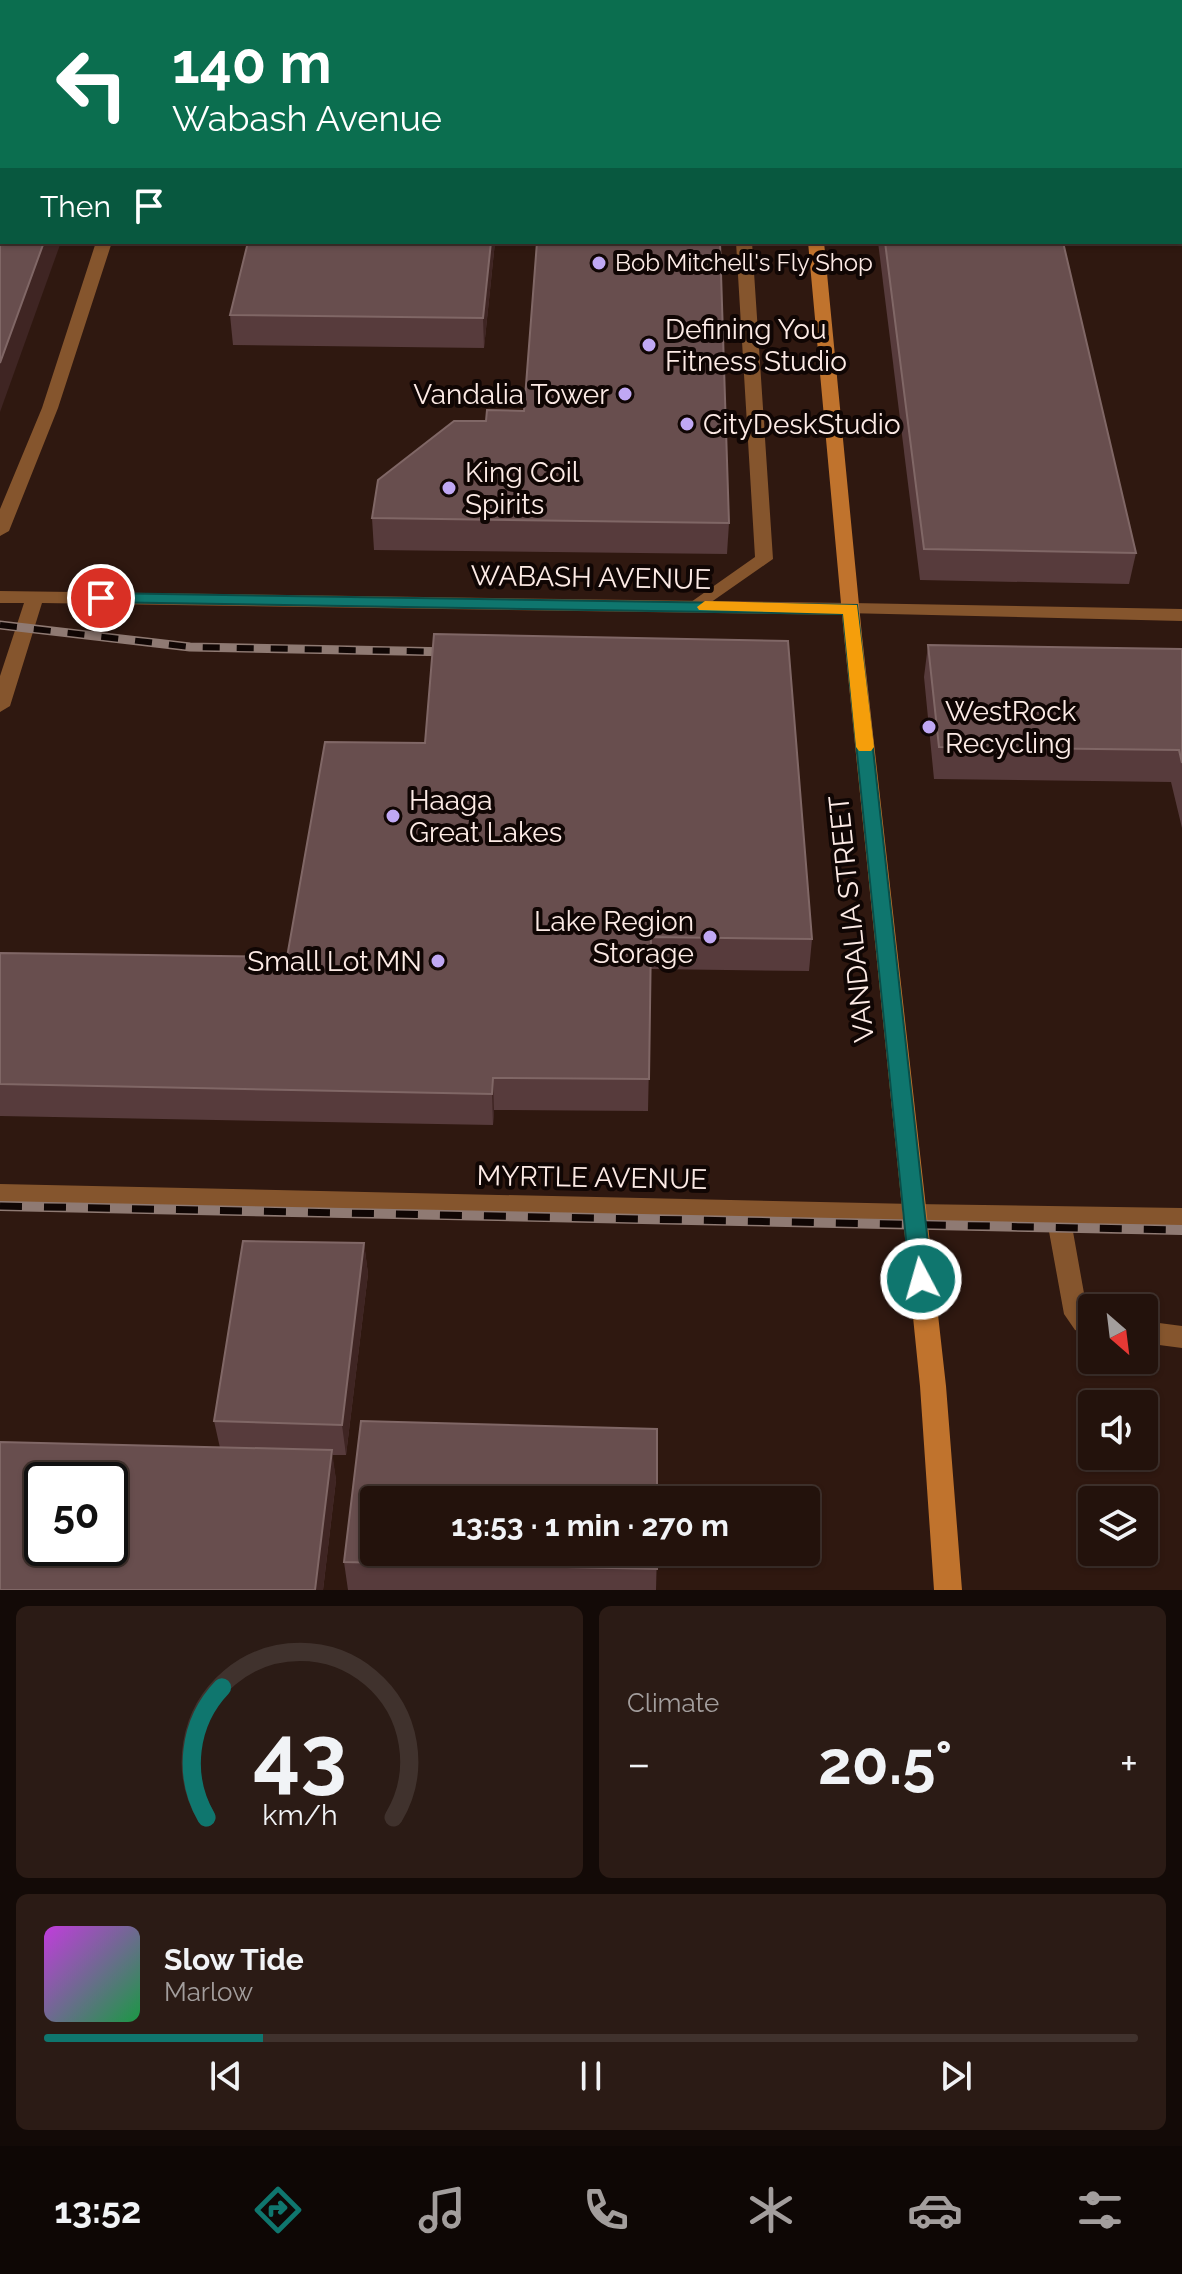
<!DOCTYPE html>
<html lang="en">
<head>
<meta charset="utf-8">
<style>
	:root { --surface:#23120c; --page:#2b1b15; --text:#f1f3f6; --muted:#a39e9d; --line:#40322d; --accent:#0f766e }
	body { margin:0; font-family:Raleway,sans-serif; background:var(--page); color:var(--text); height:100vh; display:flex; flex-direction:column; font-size:30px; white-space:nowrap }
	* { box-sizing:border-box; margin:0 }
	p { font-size:26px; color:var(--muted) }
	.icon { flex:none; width:44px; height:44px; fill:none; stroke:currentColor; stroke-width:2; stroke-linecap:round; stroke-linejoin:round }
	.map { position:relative; height:1590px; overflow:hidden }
	.panel { display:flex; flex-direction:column; gap:16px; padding:16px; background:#130a07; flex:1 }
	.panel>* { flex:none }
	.banner { position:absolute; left:0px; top:0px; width:1182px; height:244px; box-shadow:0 2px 6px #0004,0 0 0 2px var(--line); background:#0b6e4f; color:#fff; overflow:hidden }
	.needle { width:52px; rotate:152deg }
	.controls { position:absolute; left:1078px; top:1294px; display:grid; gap:16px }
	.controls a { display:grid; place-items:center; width:80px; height:80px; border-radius:8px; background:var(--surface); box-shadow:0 2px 6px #0004,0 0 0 2px var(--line); font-size:40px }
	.speed { position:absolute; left:24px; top:1462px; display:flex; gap:16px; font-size:40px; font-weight:700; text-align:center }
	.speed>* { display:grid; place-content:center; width:104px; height:104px; border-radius:50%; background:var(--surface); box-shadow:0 2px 6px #0004,0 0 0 2px var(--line); line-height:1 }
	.speed .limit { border:4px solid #111; border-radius:12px; background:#fff; color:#111 }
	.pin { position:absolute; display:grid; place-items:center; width:68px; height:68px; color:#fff; margin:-34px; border:4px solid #fff; border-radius:50%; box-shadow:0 2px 8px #0007 }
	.me { position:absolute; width:88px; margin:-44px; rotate:354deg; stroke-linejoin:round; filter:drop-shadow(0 0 6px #0008) }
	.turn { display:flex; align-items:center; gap:28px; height:168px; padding:0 40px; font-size:36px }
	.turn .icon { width:104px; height:104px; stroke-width:2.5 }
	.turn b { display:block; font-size:56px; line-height:68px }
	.then { display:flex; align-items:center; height:76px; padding:0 40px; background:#0003; gap:16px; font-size:30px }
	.big { font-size:60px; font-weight:700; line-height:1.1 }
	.panel .card { flex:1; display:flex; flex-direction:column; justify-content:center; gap:12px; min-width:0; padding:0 28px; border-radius:12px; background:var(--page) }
	.panel .dial { align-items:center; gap:0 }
	.dial svg { height:208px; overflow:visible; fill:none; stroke:var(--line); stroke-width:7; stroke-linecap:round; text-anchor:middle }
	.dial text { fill:var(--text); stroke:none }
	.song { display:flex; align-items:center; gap:24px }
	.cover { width:96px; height:96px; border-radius:12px; background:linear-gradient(135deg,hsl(290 70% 55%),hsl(140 70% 35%)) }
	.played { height:8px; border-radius:4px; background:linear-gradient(90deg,var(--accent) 20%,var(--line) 20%) }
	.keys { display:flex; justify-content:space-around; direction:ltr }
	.heat { display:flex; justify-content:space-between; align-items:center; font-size:44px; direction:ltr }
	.panel .tiles { flex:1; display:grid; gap:16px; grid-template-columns:1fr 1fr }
	.card:last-child { grid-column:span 2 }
	.trip { position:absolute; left:360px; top:1486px; width:460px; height:80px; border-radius:8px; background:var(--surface); box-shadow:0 2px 6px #0004,0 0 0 2px var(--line); font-weight:700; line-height:80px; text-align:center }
	.menu { display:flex; height:128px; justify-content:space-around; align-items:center; background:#0e0705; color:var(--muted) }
	.menu .icon { width:56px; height:56px }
	.menu .on { color:var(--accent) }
	.menu b { font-size:36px; color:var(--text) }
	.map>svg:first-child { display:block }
</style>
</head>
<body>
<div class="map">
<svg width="1182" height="1590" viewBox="0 0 1182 1590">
	<rect width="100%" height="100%" fill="#2f1810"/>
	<path fill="#523a0e" d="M800,0H1182V51L1180,2H798Z"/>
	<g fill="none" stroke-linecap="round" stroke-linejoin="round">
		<g fill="#85552d" fill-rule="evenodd">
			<rect x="1180" y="56" width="2" height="8"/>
			<rect x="0" y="85" width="2" height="8"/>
			<rect x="0" y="143" width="2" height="8"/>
			<path d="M96,242H112L58,408L9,531L0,536V509L42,408Z"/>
			<path d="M736,242H752L773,559L697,612L691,610L688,606L691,602L755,557Z"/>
			<path d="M851,603L1182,609V621L845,613L842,609Z"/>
			<path d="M914,1204L1182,1208V1228L1072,1226L1087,1310L1092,1313V1335L1075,1330L1064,1314L1048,1226L914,1224L906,1221L902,1214L906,1207Z"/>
			<path d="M1144,1321L1182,1326V1348L1144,1343Z"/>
		</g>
		<g fill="#85552d" fill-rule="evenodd">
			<path d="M0,591L851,603L860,609L851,615L42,603L10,706L0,712V676L24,603H0Z"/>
			<path d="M0,1184L914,1204L922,1207L926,1214L922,1221L914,1224L0,1204Z"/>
		</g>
		<g fill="#c0732d" fill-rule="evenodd">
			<path d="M651,0H664L666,2H652Z"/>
			<path d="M709,0H722L724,2H710Z"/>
			<path d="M808,242H824L862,636L946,1386L962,1590H934L920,1386L844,636Z"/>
		</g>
		<path fill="#f7af76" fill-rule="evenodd" d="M389,0H433L435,2H391Z"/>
		<g stroke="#8f7a73" stroke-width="9">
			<path id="rail-far1" d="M0,625L190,647L455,652"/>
		</g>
		<g stroke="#8f7a73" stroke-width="10">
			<path id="rail" d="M0,1206L1182,1230"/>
		</g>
		<use href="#rail-far1" stroke="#100604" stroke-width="6" stroke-dasharray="17" stroke-linecap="butt"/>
		<use href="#rail" stroke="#100604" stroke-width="7" stroke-dasharray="22" stroke-linecap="butt"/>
	</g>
	<g fill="#573b3c">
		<path d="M248,242H495L484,348L233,345L230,315Z"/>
		<path d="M878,242H1063L1136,553L1129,584L920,580Z"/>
		<path d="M524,411L729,523L727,554L374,550L372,518L486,421Z"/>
		<path d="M928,645L1182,649V828L1171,782L934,779L924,677Z"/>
		<path d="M325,742L812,939L809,971L651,969L648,1111L494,1110L493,1125L0,1116V953L287,957Z"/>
		<path d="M364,1243L368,1274L346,1455H332L336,1480L323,1590H0L220,1448L214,1421Z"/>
		<path d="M657,1552L656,1590H348L344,1562Z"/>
	</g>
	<g fill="#3f2523">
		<path d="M44,242H61L0,412V363Z"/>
		<path d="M491,242H495L484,348L483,318Z"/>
		<path d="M493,1078L494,1110L493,1125L492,1094Z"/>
		<path d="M364,1243L368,1274L346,1455L342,1425Z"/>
		<path d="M332,1450L336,1480L323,1590H315Z"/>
	</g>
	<g fill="#684e4e" stroke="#806766" stroke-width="2" fill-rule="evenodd">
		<path d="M0,169H2V242H44L0,363Z"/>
		<path d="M248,242H491L483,318L230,315Z"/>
		<path d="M537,242H720L729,523L372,518L378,480L454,421H486L487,410L524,411Z"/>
		<path d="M885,242H1063L1136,553L924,549Z"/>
		<path d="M434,634L788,641L812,939L651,937L649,1079L493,1078L492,1094L0,1084V953L287,957L325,742L425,743Z"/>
		<path d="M928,645L1182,649V763L1179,750L939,747Z"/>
		<path d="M243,1241L364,1243L342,1425L214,1421Z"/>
		<path d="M361,1421L657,1429V1500H374V1552H657V1569L344,1562Z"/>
		<path d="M0,1442L332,1450L315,1590H0ZM42,1480H110V1548H42Z"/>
	</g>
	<path fill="#0f766e" stroke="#0a4d48" stroke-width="2" d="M101,593L857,605L932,1279L929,1285L921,1288L913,1285L910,1279L843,614L95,602L93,598Z"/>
	<path fill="#f59e0b" d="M705,601L857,605L874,747L871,751H859L856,747L843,614L699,610L697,607Z"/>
	<g fill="#c0a8f4" stroke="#100604" stroke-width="3">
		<circle cx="599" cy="263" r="8"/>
		<circle cx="649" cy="345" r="8"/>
		<circle cx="625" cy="394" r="8"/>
		<circle cx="687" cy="424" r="8"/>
		<circle cx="449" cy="488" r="8"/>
		<circle cx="929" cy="727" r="8"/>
		<circle cx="393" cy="816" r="8"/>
		<circle cx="710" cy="937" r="8"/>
		<circle cx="438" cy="961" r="8"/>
	</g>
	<g text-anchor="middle" stroke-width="8" stroke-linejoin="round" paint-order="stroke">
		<g font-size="24" fill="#fdebe6" stroke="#100604" text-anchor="start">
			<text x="615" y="271">Bob Mitchell's Fly Shop</text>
		</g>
		<g font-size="28" fill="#fdebe6" stroke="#100604" text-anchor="start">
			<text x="665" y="339">Defining You<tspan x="665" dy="32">Fitness Studio</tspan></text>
			<text x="609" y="404" text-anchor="end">Vandalia Tower</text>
			<text x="703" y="434">CityDeskStudio</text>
			<text x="465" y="482">King Coil<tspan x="465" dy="32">Spirits</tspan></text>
			<text x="945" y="721">WestRock<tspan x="945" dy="32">Recycling</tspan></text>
			<text x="409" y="810">Haaga<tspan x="409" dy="32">Great Lakes</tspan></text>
			<text x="694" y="931" text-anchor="end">Lake Region<tspan x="694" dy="32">Storage</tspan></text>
			<text x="422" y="971" text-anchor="end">Small Lot MN</text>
		</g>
		<g font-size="28" fill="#fdebe6" stroke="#100604">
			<text transform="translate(591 577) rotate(1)" y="10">WABASH AVENUE</text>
			<text transform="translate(851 919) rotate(-96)" y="10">VANDALIA STREET</text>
			<text transform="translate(592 1177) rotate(1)" y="10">MYRTLE AVENUE</text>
		</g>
	</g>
</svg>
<div class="controls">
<a><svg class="needle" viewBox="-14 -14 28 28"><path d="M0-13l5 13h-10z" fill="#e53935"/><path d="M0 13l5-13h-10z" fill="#a39e9d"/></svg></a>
<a><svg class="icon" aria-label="sound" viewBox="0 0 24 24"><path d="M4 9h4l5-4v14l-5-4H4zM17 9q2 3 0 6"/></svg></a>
<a><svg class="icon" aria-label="layers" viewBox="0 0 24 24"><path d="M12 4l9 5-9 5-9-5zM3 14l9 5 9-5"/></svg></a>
</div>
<div class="speed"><div class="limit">50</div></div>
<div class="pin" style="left:101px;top:598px;background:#d93025"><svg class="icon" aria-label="arrive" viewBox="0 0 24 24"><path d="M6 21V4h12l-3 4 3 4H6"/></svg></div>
<svg class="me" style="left:921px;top:1279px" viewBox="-20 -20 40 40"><circle r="17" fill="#0f766e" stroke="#fff" stroke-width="3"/><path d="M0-11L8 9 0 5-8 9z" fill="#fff"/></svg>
<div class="trip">13:53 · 1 min · 270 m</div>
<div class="banner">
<div class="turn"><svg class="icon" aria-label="left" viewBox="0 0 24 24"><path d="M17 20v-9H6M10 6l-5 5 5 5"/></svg><div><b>140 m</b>Wabash Avenue</div></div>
<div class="then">Then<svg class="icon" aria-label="arrive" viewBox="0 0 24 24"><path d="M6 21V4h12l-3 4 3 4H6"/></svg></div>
</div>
</div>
<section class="panel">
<div class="tiles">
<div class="card dial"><svg viewBox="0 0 100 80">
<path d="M14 69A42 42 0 1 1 86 69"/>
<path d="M14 69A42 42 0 0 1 20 19" stroke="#0f766e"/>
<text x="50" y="56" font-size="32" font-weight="700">43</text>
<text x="50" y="72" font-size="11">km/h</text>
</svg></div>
<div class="card"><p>Climate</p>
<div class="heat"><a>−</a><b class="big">20.5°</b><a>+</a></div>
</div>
<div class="card">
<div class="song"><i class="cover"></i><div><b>Slow Tide</b><p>Marlow</p></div></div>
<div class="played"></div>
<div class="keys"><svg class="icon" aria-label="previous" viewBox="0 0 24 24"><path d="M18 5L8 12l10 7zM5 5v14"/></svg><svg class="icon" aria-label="pause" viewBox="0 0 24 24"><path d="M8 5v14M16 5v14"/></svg><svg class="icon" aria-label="next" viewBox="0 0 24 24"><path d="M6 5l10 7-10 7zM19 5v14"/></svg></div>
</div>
</div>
</section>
<nav class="menu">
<b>13:52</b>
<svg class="icon on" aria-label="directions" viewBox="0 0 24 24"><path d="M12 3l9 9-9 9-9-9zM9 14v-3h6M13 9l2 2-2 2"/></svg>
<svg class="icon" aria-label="music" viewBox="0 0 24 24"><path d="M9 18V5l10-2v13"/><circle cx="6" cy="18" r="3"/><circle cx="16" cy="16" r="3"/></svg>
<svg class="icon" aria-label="phone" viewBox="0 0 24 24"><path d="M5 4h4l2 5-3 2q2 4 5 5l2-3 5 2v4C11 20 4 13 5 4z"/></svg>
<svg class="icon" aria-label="climate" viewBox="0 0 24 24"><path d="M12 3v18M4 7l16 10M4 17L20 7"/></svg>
<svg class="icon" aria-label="car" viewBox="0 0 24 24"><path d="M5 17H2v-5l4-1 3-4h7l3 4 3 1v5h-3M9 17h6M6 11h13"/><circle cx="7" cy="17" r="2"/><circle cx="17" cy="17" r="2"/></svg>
<svg class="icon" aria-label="filters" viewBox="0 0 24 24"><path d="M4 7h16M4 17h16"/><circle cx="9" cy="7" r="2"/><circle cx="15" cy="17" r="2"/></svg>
</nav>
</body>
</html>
